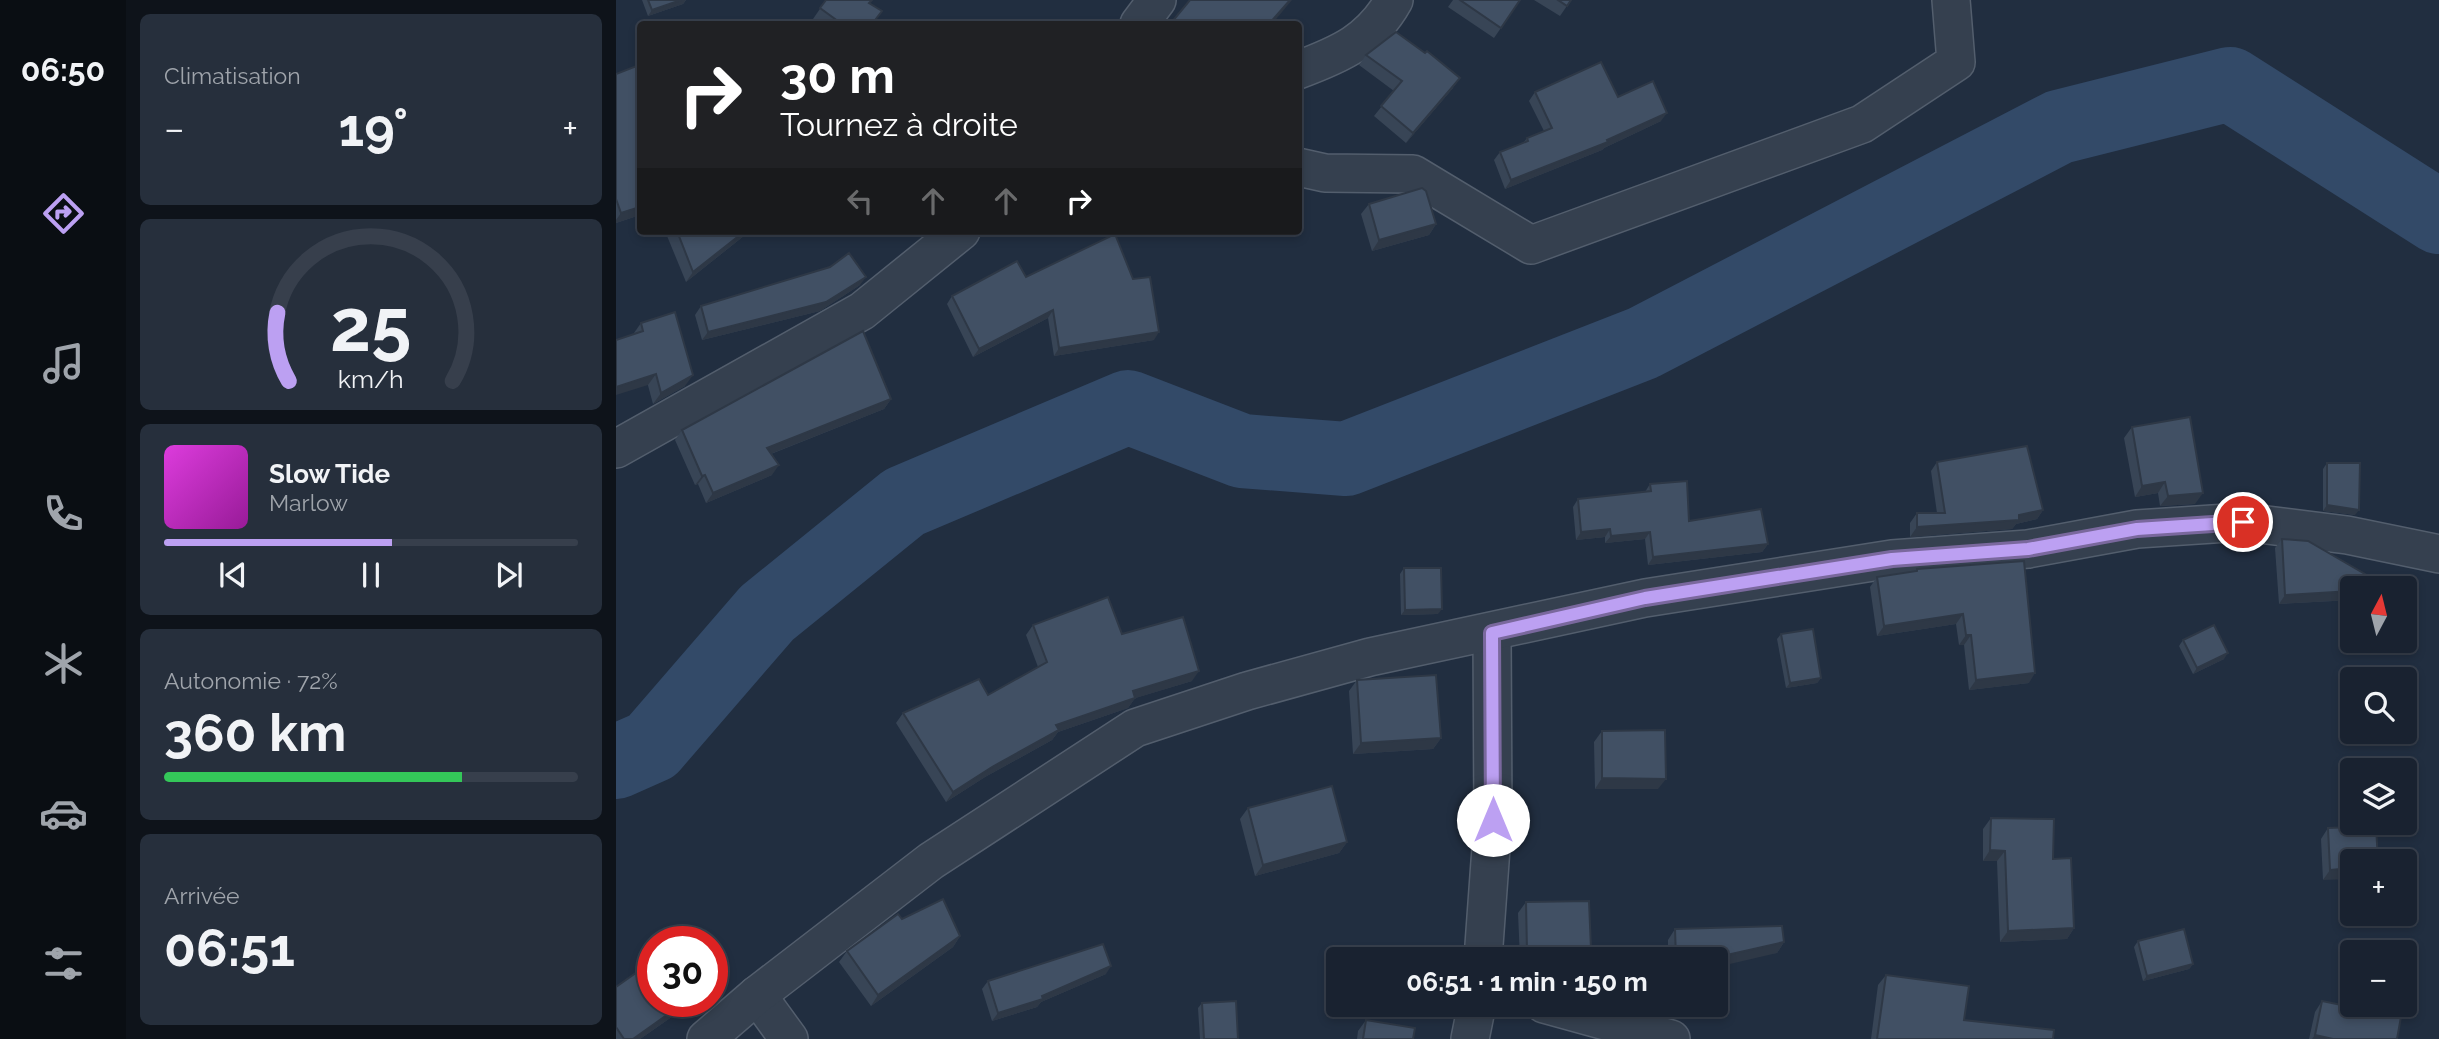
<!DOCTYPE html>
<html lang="fr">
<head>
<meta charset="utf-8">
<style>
	:root { --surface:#192230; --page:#262f3c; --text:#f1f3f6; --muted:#9fa4ab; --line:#373f4c; --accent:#bca0f2 }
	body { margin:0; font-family:Raleway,sans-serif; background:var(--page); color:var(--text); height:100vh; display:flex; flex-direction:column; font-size:26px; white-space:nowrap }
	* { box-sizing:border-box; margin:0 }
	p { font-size:23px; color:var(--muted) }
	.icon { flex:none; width:38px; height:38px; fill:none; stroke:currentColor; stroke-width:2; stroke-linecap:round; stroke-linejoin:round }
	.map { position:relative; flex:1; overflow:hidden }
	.drawer { display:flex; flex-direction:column; gap:14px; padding:14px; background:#0e131a; width:490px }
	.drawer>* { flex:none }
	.top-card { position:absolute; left:21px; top:21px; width:665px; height:214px; border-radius:7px; box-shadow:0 4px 10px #0003,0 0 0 2px var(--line); background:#202124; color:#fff; overflow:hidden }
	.needle { width:46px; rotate:7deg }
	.tools { position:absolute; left:1724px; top:576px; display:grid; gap:14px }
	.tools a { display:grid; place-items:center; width:77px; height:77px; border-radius:7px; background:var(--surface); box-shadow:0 4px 10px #0003,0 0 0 2px var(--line); font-size:35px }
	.speed { position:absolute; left:21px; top:926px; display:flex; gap:14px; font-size:35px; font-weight:700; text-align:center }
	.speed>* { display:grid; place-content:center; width:91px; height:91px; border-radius:50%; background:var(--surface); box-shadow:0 4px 10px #0003,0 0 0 2px var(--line); line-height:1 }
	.speed .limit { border:10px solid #d22; background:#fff; color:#111 }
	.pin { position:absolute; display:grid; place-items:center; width:60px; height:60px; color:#fff; margin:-30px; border:4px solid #fff; border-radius:50%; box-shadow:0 2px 7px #0007 }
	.me { position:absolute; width:77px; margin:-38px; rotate:0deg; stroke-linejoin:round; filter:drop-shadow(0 0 5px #0008) }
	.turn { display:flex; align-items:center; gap:24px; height:147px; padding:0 28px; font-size:32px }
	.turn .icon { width:91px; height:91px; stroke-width:2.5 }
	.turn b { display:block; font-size:49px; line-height:60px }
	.lanes { display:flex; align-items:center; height:66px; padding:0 28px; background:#0003; justify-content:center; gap:35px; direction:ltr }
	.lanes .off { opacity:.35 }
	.big { font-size:52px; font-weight:700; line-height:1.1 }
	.drawer .tile { flex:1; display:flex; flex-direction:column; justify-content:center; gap:10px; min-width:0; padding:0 24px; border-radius:10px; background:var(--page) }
	.drawer .dial { align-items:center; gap:0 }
	.dial svg { height:182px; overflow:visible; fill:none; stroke:var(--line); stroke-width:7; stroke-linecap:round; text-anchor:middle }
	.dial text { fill:var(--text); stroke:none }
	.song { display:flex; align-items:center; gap:21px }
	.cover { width:84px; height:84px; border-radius:10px; background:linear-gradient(135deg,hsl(300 70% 55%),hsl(300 70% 35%)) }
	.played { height:7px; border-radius:4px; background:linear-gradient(90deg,var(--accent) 55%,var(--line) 55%) }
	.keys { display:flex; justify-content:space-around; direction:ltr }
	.heat { display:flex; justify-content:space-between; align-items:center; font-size:38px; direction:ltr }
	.charge { height:10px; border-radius:5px; background:linear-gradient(90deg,#34c759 72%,var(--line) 0) }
	.trip { position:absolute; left:710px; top:947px; width:402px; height:70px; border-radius:7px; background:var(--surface); box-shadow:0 4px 10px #0003,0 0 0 2px var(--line); font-weight:700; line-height:70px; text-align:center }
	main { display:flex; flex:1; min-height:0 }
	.menu { display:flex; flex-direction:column; width:126px; justify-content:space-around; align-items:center; background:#0a0e13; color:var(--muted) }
	.menu .icon { width:49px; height:49px }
	.menu .current { color:var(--accent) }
	.menu b { font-size:32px; color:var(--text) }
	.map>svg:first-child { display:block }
</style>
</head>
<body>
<main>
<nav class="menu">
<b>06:50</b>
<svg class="icon current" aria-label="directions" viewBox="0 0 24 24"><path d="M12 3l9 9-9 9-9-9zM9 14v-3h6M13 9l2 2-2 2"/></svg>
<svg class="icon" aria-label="music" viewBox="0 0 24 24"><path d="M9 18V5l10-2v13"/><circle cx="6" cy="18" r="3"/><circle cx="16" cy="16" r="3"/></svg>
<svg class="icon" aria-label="phone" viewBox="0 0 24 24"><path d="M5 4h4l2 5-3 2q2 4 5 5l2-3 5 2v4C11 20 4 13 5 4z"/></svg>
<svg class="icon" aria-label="climate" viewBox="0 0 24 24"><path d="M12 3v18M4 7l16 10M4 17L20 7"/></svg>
<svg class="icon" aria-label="car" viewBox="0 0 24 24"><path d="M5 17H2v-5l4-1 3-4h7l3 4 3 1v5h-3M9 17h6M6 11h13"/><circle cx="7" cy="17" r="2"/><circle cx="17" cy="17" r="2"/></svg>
<svg class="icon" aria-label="filters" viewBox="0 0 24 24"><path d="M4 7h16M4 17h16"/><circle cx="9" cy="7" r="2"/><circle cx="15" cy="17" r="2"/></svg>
</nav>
<section class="drawer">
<div class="tile"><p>Climatisation</p>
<div class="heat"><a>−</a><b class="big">19°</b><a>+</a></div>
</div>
<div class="tile dial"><svg viewBox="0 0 100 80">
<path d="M14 69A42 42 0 1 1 86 69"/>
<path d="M14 69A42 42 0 0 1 9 39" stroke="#bca0f2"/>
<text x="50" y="56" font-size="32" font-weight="700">25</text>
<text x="50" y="72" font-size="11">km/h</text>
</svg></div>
<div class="tile">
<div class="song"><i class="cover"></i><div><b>Slow Tide</b><p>Marlow</p></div></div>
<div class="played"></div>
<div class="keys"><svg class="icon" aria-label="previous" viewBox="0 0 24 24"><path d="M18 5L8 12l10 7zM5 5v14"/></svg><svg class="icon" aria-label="pause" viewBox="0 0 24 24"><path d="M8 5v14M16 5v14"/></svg><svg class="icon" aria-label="next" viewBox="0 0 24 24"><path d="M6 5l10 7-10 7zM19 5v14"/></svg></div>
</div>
<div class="tile"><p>Autonomie · 72%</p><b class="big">360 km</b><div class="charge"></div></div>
<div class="tile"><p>Arrivée</p><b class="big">06:51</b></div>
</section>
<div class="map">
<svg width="1823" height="1039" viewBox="0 0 1823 1039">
	<rect width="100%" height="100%" fill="#212e40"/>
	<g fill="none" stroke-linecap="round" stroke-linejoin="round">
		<path stroke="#334a68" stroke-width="74" d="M0,762L36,746L151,613L288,502L512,407L626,451L730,459L1027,343L1443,127L1614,84L1823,217"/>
		<g stroke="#535e6d" stroke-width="40">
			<g id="minor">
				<path d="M523,24L541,0"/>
				<path d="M682,70C725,54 755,41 778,0"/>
				<path d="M682,167L709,173L797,174L915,245L1246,124L1340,62L1335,0"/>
				<path d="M0,449L246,311L345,231"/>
				<path d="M867,959L877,820L876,633"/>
				<path d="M141,995L173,1039"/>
				<path d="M928,1004L1055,1039"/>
				<path d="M90,1039L141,995L315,861L519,728L631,691L754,657L1029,598L1276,559L1412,549L1521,529L1627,522L1731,535L1823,554"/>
				<path d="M854,1039L861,1004"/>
			</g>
		</g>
		<use href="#minor" stroke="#35404f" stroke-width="37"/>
	</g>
	<g fill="#384556">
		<path d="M26,0H70L67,4L32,16Z"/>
		<path d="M210,0L256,24H204L197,19Z"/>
		<path d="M837,0H904L878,38L832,7Z"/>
		<path d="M918,0H955L944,16Z"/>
		<path d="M750,55L837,88L790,143L758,116L778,91L743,65Z"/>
		<path d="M24,68V215L0,223V74Z"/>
		<path d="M919,92L1002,97L1045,121L988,148L986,150L889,189L878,160L884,152L908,142L911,138L928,131L913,101Z"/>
		<path d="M753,204L820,224L813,235L756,251L745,214Z"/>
		<path d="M49,231H134L70,282Z"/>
		<path d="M410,277L538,340L438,356L432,318L357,357L331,304L336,296Z"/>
		<path d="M244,285L204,311L86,340L79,315L85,306Z"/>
		<path d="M25,323L69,386L37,404L18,333Z"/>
		<path d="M275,399L268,409L155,454L156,475L90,503L82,484L79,485L59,440L66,430Z"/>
		<path d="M1516,427L1579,504L1544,506L1542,493L1519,497L1508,438Z"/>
		<path d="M1321,462L1427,510L1421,519L1400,524L1396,529L1294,537V523L1301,513H1321L1315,471Z"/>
		<path d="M1711,463L1739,515L1707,511V469Z"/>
		<path d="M1034,484L1073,521L1152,544L1146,552L1032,565L1029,539L989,543V537L960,540L957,507L962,499L1029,492Z"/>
		<path d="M1666,539L1736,588V600L1663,604L1659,548Z"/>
		<path d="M1408,561L1413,683L1353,690L1348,645H1343L1340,624L1261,636L1254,587L1261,577L1299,571L1301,569Z"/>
		<path d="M788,568L822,614L785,615L784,574Z"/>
		<path d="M417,625L506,634L576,681L519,698L512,708L442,732L436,740L369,777L330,802L280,723L287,713L372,695L422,667L410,635Z"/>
		<path d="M1165,634L1205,678L1201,683L1170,688L1161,639Z"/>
		<path d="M1567,640L1608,659L1577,674L1563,646Z"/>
		<path d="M741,680L825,738L817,749L737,754L733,691Z"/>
		<path d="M986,731L1042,789H979L978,742Z"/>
		<path d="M632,808L731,842L723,853L639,876L624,819Z"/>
		<path d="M1375,818L1437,859L1458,928L1451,939L1384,942L1381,861H1367V829Z"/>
		<path d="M1760,826L1707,880L1705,839L1712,828Z"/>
		<path d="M910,902L968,959H904L902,913Z"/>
		<path d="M1059,929L1168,942L1161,953L1101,959H1052V940Z"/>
		<path d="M344,936L337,947L255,1006L223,962L231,951Z"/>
		<path d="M1522,941L1577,964L1573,969L1527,981L1518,947Z"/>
		<path d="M490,974L425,1002L421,1007L376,1021L366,989L372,981Z"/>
		<path d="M1270,975L1348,1020L1437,1039H1255L1262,985Z"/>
		<path d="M0,987L57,1016L24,1039H0Z"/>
		<path d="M1706,1001L1781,1039H1693L1699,1012Z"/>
		<path d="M586,1003L622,1039H584L582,1008Z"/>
		<path d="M750,1020L797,1039H741L742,1031Z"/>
	</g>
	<g fill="#2e3846">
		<path d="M65,0H70L67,4L32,16L36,10Z"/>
		<path d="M674,0H676L656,24H653Z"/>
		<path d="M844,78L837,88L790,143L797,133Z"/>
		<path d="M1051,113L1045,121L988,148L986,150L889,189L895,180L991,140Z"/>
		<path d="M24,207V215L0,223V220L5,213Z"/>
		<path d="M820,224L813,235L756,251L763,240Z"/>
		<path d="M129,231H134L70,282L77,272Z"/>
		<path d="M250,277L244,285L204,311L86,340L92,332Z"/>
		<path d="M437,310L432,318L357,357L363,349Z"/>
		<path d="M543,332L538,340L438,356L443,348Z"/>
		<path d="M40,374L32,385L0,395V387Z"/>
		<path d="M77,375L69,386L37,404L45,393Z"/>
		<path d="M275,399L268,409L144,458L151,448Z"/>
		<path d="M163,465L156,475L90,503L97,493Z"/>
		<path d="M89,475L82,484L79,485L86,476Z"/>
		<path d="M1549,482L1542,493L1519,497L1526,486Z"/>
		<path d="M1587,493L1579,504L1544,506L1552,496Z"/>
		<path d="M1711,505L1743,510L1739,515L1707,511Z"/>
		<path d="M1427,510L1421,519L1400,524L1396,529L1294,537L1301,527L1403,515Z"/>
		<path d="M994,529L989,537L960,540L965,532Z"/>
		<path d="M1034,532L1029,539L989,543L995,536Z"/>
		<path d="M1152,544L1146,552L1032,565L1037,557Z"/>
		<path d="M1736,591V600L1663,604L1669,595Z"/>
		<path d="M826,609L822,614L785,615L789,610Z"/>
		<path d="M1347,614L1340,624L1261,636L1268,626Z"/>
		<path d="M1350,635H1355L1348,645H1343Z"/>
		<path d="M1612,653L1608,659L1577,674L1581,668Z"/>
		<path d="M583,671L576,681L510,701L517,691Z"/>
		<path d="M1419,673L1413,683L1353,690L1360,680Z"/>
		<path d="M1205,678L1201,683L1170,688L1174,683Z"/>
		<path d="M519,698L512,708L442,732L436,740L369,777L330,802L337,792L440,725Z"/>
		<path d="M825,738L817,749L737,754L745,743Z"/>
		<path d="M986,778L1050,779L1042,789H979Z"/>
		<path d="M731,842L723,853L639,876L647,865Z"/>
		<path d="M1374,850L1389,851L1381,861H1367Z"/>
		<path d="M1736,868V879L1707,880L1714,870Z"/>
		<path d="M1458,928L1451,939L1384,942L1392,931Z"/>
		<path d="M344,936L337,947L255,1006L262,995Z"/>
		<path d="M1168,942L1161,953L1101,967V959H1093Z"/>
		<path d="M975,949L968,959H906L911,951Z"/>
		<path d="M1577,964L1573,969L1527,981L1531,976Z"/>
		<path d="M495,966L490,974L425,1002L421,1007L376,1021L382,1013L426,996Z"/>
		<path d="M65,1005L57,1016L24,1039H17Z"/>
		<path d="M1699,1035L1717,1039H1696Z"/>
	</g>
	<g fill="#415064" stroke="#2e3846" stroke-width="2">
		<path d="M32,0H65L36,10Z"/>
		<path d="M210,0H256L253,3L266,11L256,24H226L204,8Z"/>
		<path d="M574,0H674L653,24H557L555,23Z"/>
		<path d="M844,0H904L885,28Z"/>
		<path d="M942,0H955L951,6Z"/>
		<path d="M780,32L809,53L811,51L844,78L797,133L765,106L786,81L750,55Z"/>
		<path d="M985,62L1002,97L1037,81L1051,113L991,140L992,142L895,180L884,152L912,141L911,138L936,128L919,92Z"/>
		<path d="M23,65L24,68V207L5,213L0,199V74Z"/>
		<path d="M806,188L810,191L820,224L763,240L753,204Z"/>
		<path d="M61,231H129L77,272Z"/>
		<path d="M499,234L517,279L534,277L543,332L443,348L437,310L363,349L336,296L401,261L410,277Z"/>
		<path d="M233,253L250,277L210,302L92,332L85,306L214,267Z"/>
		<path d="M59,312L77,375L45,393L40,374L0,387V340L27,331L25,323Z"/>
		<path d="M247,331L275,399L151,448L163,465L97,493L89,475L86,476L66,430Z"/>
		<path d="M1574,417L1587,493L1552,496L1549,482L1526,486L1516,427Z"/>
		<path d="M1411,446L1427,510L1403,515V520L1301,527V513H1329L1321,462Z"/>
		<path d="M1711,463H1744L1743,510L1711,505Z"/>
		<path d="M1071,481L1073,521L1145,509L1152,544L1037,557L1034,532L995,536L994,529L965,532L962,499L1035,491L1034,484Z"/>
		<path d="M1666,539L1692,541L1773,588H1736V591L1669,595Z"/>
		<path d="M1408,561L1419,673L1360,680L1355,635H1350L1347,614L1268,626L1261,577L1301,571V569Z"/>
		<path d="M788,568H825L826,609L789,610Z"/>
		<path d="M492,597L506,634L567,617L583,671L517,691L519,698L440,725L443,730L376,767L337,792L287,713L363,679L372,695L431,662L417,625Z"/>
		<path d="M1598,625L1612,653L1581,668L1567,640Z"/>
		<path d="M1197,629L1205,678L1174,683L1165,634Z"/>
		<path d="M820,675L825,738L745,743L741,680Z"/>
		<path d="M1049,730L1050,779L986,778V731Z"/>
		<path d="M716,786L731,842L647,865L632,808Z"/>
		<path d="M1375,818L1438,819L1437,859L1455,858L1458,928L1392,931L1389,851L1374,850Z"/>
		<path d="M1760,826L1762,861H1736V868L1714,870L1712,828Z"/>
		<path d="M327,899L344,936L262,995L231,951L282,914L286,919Z"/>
		<path d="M973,901L975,949L911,951L910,902Z"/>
		<path d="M1166,926L1168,942L1093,959H1060L1059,929Z"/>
		<path d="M1568,929L1577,964L1531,976L1522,941Z"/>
		<path d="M487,944L495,966L426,996L427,999L382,1013L372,981Z"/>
		<path d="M34,963L37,967V1001H62L65,1005L17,1039H8L0,1027V987Z"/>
		<path d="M1270,975L1353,986L1348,1020L1438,1030L1437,1039H1261Z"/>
		<path d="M620,1001L622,1039H588L586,1003Z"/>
		<path d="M1706,1001L1785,1017L1781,1039H1717L1699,1035Z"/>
		<path d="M750,1020L799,1028L797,1039H747Z"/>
	</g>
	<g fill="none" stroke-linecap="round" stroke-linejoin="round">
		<g stroke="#7a689d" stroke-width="18">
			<path id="route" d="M877,820L876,633L1029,598L1276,559L1412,549L1521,529L1627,522"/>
		</g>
		<use href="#route" stroke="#bca0f2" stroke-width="12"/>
	</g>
</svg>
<div class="tools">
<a><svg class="needle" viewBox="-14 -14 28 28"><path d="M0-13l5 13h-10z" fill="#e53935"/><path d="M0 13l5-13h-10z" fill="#9fa4ab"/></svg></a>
<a><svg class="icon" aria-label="search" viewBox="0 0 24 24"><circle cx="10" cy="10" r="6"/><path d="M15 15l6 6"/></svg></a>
<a><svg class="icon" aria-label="layers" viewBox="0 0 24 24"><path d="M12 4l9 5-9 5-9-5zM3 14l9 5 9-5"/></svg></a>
<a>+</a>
<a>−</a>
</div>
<div class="speed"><div class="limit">30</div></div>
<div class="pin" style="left:1627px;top:522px;background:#d93025"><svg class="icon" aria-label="arrive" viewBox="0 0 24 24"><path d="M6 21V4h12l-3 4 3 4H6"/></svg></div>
<svg class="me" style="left:877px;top:820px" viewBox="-20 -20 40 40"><circle r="19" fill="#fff"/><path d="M0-13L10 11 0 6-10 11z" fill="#bca0f2"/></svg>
<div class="trip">06:51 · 1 min · 150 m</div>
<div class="top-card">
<div class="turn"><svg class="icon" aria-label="right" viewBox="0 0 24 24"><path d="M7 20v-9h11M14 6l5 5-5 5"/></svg><div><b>30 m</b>Tournez à droite</div></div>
<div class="lanes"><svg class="icon off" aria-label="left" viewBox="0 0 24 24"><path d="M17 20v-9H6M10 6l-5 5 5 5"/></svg><svg class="icon off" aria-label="ahead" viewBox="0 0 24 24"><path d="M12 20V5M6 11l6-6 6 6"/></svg><svg class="icon off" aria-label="ahead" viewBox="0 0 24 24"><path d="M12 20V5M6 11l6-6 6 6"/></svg><svg class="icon" aria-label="right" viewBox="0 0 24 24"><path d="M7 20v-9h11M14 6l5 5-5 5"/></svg></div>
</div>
</div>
</main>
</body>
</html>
